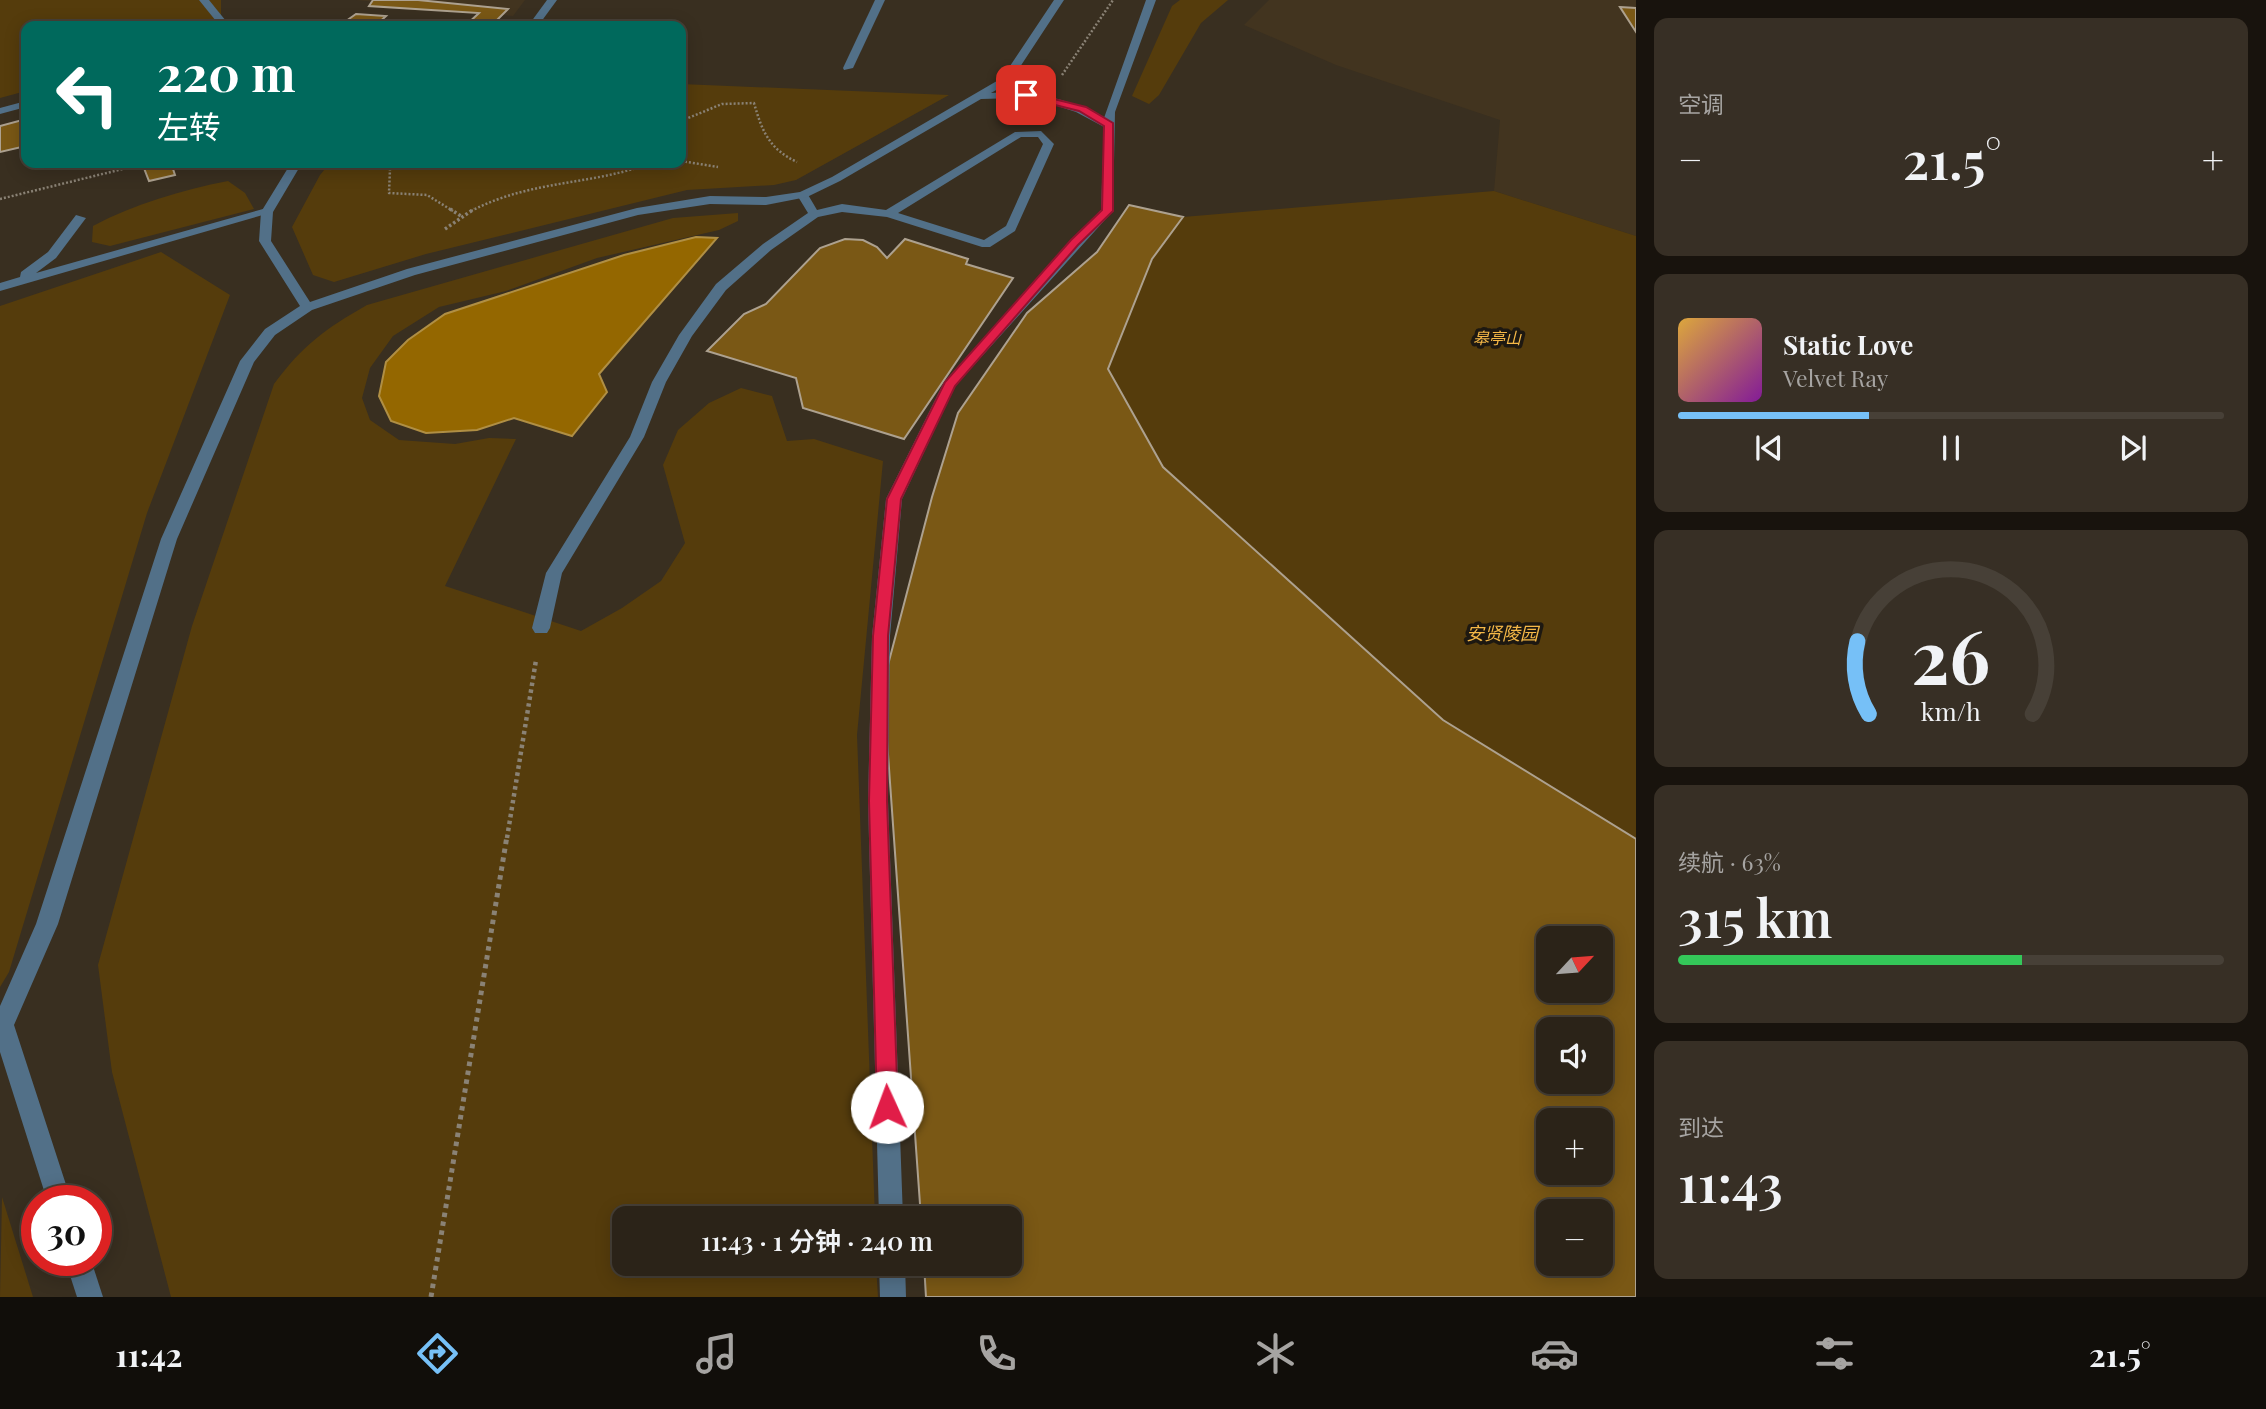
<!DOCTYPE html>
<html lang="zh">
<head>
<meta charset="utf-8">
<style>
	:root { --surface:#2b2318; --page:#372f25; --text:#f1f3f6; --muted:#a6a4a2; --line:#474037; --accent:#76c0f7 }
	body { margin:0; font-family:"Playfair Display","Noto Sans SC",serif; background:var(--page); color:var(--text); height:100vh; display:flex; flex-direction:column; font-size:26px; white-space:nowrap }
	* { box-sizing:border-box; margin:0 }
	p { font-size:23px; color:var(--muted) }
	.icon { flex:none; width:38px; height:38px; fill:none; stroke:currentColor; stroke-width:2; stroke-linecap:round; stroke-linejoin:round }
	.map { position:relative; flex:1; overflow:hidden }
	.side { display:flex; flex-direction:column; gap:18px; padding:18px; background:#18130d; width:630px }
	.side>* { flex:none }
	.hud { position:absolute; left:21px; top:21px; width:665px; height:147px; border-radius:14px; box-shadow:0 4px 18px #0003,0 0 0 2px var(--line); background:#00695c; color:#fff; overflow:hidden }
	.needle { width:46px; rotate:64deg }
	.fabs { position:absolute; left:1536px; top:926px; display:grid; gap:14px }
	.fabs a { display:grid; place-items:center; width:77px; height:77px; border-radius:14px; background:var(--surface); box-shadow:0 4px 18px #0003,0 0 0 2px var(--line); font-size:35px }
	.speed { position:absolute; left:21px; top:1185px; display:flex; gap:14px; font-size:35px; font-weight:700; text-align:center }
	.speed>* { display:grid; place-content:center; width:91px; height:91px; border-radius:50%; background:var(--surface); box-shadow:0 4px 18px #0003,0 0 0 2px var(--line); line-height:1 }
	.speed .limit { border:10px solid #d22; background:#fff; color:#111 }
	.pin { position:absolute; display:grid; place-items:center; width:60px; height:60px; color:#fff; margin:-30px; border-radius:14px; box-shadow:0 4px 10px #0006 }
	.me { position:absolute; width:77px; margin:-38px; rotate:358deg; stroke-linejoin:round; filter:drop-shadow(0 0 5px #0008) }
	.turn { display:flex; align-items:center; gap:24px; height:147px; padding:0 21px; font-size:32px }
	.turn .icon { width:91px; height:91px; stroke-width:2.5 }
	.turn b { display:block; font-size:49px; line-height:60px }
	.big { font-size:52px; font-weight:600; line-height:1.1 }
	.side .tile { flex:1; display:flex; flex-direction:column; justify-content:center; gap:10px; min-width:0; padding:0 24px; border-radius:14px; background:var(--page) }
	.side .dial { align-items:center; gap:0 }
	.dial svg { height:182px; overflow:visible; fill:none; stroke:var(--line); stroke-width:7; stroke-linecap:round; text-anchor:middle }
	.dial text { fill:var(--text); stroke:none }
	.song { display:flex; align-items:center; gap:21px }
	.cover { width:84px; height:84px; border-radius:10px; background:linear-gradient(135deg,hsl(40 70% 55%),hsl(290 70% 35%)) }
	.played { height:7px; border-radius:4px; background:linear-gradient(90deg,var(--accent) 35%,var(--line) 35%) }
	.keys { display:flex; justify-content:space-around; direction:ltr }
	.heat { display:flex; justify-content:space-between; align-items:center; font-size:38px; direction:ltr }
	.charge { height:10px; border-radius:5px; background:linear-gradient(90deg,#34c759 63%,var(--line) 0) }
	.trip { position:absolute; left:612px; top:1206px; width:410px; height:70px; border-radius:14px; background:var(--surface); box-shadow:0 4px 18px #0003,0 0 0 2px var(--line); font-weight:600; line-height:70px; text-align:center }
	.tabs { display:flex; height:112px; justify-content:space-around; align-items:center; background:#110e0a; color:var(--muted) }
	.tabs .icon { width:49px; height:49px }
	.tabs .current { color:var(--accent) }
	.tabs b { font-size:32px; color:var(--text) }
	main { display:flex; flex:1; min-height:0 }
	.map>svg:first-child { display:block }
</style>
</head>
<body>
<main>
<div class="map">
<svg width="1636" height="1297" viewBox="0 0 1636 1297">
	<rect width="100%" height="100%" fill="#392f20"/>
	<g fill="#42341f">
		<path d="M356,0H525L513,16Z"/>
		<path d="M1269,0H1636V236L1494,191L1500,120L1336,65L1244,25Z"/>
	</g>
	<g fill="#553c0c">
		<path d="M0,0H221V26H26V91L0,98Z"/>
		<path d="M1180,0H1228L1201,23L1159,95L1149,104L1132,96L1172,6Z"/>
		<path d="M681,84L949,95L796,180L774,185L687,190L426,254L334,282L313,275L292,227L320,175L330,163H681Z"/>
		<path d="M228,181L245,193L254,209L110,246L92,242L93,226C134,204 182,190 228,181Z"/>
		<path d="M1494,191L1636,236V839L1443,720L1163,467L1108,369L1152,259L1183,217Z"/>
		<path d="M738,213V221L719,230L597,258L506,291L439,307L393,336L370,368L362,398L370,420L399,440L455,444L489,438L516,439L445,586L581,631L622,608L661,581L685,543L663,465L678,430L709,403L741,388L772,396L787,441L814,439L883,461L857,735L875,1218H625V1264H876L878,1297H171L112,1072L98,965L192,626L274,384C303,345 325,329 367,305L673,218Z"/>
		<path d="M161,252L230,295L147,513L9,972L0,987V306Z"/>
		<path d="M2,1197L33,1297H0Z"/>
	</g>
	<path fill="#946700" stroke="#b08f44" stroke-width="2" d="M696,237L717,238L599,374L607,392L572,436L514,418L477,430L426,433L391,421L379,396L386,362L408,340L445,314L624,255Z"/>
	<g fill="#7a5815" stroke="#ada18f" stroke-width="2" fill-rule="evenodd">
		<path d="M373,0H418L508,9L491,26H465L479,13L369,6Z"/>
		<path d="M1620,7L1636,8V32Z"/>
		<path d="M356,14L386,16L375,26H339Z"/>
		<path d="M26,119V146L0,152V126Z"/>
		<path d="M142,163H171L175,175L149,181Z"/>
		<path d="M1129,205L1183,217L1152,259L1108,369L1163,467L1443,720L1636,839V1297H926L924,1264H1010V1218H921L883,684L932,497L958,413L1027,313L1097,252ZM1549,938H1601V990H1549ZM1549,1029H1601V1082H1549ZM1549,1120H1601V1172H1549ZM1549,1211H1601V1264H1549Z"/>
		<path d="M845,239L863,240L877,247L887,258L905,239L968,259L966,264L1013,278L904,439L803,408L796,378L707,351L744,314L766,304L820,248Z"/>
	</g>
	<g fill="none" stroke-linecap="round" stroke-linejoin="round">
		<g stroke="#8a8275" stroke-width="2.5" stroke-dasharray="2 2" stroke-linecap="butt">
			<path d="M1062,75L1113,0"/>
			<path d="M681,121L722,104L754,103C762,131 769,149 797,162"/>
			<path d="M681,161L718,167"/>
			<path d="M384,163L390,169L389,193L427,195L453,211"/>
			<path d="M0,199L127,168"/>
			<path d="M471,211C533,179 590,186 651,163"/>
		</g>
		<g stroke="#8a8275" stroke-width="3.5" stroke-dasharray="2.5 2.5" stroke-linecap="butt">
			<path d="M450,209L461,216"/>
			<path d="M445,229L474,209"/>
		</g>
		<path stroke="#8a8275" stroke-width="4.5" stroke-dasharray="3.5 3.5" stroke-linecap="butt" d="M507,838L536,660"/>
		<path stroke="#8a8275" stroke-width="5" stroke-dasharray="4.5 4.5" stroke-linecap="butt" d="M431,1297L507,836"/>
		<g fill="#527088" fill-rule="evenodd">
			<path d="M199,0H209L230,26H220Z"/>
			<path d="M875,0H885L853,68L844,70L843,68Z"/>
			<path d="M26,101V107L0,114V108Z"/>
			<path d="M1041,131L1054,144L1015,231L990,247H982L887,217L842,212L818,217L771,250L726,290L692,336L666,382L644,437L562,573L550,628L547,633H535L532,628L546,573L630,437L652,382L679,335L716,284L763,244L808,213L797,195L799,193H807L817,210L842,204L886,210L1015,132ZM1021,137H1038L1043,144L1006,226L984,240L898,213Z"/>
			<path d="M263,209L273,212L0,291V283L20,277L21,272L48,252L76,215L86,218L56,258L36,273Z"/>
		</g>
		<g fill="#527088" fill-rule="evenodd">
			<path d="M547,0H557L538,26H528Z"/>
			<path d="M1054,0H1064L1010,82L991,93C1030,89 1070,99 1104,118L1146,0H1156L1115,112L1113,211L955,386L902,499L890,636L888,801L903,1218H879L868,801L872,636L886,499L944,382L1101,210L1104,127L1076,112L1048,103L1018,98L981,99L840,181L807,197L766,205L710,204L638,215L415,275L312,310L275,335L254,362L177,539L58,924L14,1025L71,1200H47L0,1052V1006L36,924L161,539L240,361L265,329L300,306L259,241L261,212L291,163H302L273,212L271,241L310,302L407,269L637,208L710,196L766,197L800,192L832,177L1002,78Z"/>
			<path d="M65,1260H91L103,1297H77Z"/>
			<path d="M879,1264H905L906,1297H880Z"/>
		</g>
	</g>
	<path fill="#e11d48" stroke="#92132f" stroke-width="2" d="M1026,92L1086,107L1113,123V211L1078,245L955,386L901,499L888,636L887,801L898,1107L895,1114L887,1117L880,1114L877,1107L869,801L873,636L887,499L945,382L1071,240L1102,210L1104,126L1079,111L1023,97L1021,95Z"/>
	<g text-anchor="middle" stroke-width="7" stroke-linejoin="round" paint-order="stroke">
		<g font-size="16" font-style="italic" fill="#f5b847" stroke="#1d1811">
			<text x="1497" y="344">皋亭山</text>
		</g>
		<g font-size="18" font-style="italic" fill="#f5b847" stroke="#1d1811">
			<text x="1502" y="640">安贤陵园</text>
		</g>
	</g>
</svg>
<div class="fabs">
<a><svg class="needle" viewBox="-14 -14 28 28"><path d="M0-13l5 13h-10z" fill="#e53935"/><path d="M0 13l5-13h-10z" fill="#a6a4a2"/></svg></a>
<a><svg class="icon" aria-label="sound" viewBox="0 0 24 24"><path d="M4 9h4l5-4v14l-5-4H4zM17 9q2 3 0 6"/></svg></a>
<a>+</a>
<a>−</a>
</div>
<div class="speed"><div class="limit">30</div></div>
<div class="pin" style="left:1026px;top:95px;background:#d93025"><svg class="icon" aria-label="arrive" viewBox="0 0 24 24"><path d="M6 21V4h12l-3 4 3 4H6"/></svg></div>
<svg class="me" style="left:887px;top:1107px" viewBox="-20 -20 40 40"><circle r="19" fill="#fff"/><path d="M0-13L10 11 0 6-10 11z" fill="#e11d48"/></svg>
<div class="trip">11:43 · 1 分钟 · 240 m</div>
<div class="hud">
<div class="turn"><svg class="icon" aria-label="left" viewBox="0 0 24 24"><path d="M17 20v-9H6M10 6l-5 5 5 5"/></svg><div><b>220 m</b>左转</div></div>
</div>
</div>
<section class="side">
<div class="tile"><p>空调</p>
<div class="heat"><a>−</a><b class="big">21.5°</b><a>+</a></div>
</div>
<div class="tile">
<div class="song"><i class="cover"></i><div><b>Static Love</b><p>Velvet Ray</p></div></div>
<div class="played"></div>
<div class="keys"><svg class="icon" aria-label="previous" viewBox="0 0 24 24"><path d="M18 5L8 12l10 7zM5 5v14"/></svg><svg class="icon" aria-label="pause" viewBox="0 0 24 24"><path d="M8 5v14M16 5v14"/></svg><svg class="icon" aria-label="next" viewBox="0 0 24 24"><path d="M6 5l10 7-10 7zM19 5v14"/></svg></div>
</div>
<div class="tile dial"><svg viewBox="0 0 100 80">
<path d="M14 69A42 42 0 1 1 86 69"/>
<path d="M14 69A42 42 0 0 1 9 37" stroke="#76c0f7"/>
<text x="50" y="56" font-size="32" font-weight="700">26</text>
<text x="50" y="72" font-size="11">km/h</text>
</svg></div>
<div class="tile"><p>续航 · 63%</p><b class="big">315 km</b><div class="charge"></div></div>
<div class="tile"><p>到达</p><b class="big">11:43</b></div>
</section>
</main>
<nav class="tabs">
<b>11:42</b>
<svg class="icon current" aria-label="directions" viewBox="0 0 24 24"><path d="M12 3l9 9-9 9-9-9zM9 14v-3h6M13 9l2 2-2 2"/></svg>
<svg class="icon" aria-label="music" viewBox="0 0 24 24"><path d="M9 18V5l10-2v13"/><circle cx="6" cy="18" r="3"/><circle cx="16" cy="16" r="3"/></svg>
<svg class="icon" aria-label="phone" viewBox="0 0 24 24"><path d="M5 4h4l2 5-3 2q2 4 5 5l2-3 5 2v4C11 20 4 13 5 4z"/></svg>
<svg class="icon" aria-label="climate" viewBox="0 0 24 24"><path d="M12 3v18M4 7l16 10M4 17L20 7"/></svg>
<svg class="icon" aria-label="car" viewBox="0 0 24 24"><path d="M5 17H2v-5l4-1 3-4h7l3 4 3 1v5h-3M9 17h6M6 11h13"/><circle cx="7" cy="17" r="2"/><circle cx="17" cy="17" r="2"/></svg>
<svg class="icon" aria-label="filters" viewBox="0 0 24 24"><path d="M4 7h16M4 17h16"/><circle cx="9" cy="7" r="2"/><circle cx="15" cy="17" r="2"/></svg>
<b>21.5°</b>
</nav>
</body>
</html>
